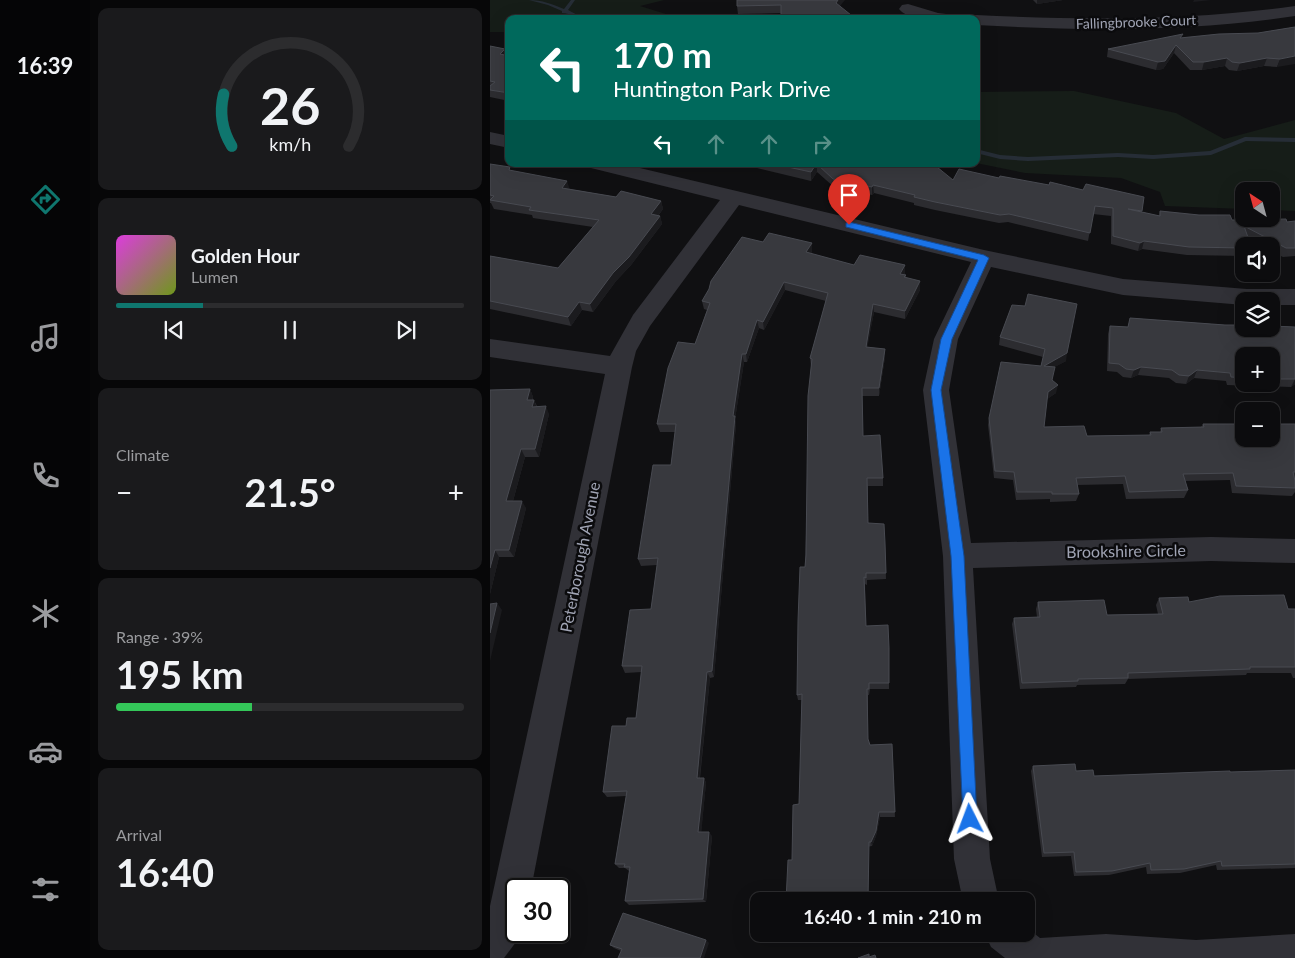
<!DOCTYPE html>
<html lang="en">
<head>
<meta charset="utf-8">
<style>
	:root { --surface:#0c0c0e; --page:#1a1a1c; --text:#f1f3f6; --muted:#9a9b9e; --line:#2c2c2e; --accent:#0f766e }
	body { margin:0; font-family:Lato,sans-serif; background:var(--page); color:var(--text); height:100vh; display:flex; flex-direction:column; font-size:19px; white-space:nowrap }
	* { box-sizing:border-box; margin:0 }
	p { font-size:16px; color:var(--muted) }
	.icon { flex:none; width:28px; height:28px; fill:none; stroke:currentColor; stroke-width:2; stroke-linecap:round; stroke-linejoin:round }
	.map { position:relative; flex:1; overflow:hidden }
	.side { display:flex; flex-direction:column; gap:8px; padding:8px; background:#070708; width:400px }
	.side>* { flex:none }
	.banner { position:absolute; left:15px; top:15px; width:475px; height:152px; border-radius:10px; box-shadow:0 5px 20px #0002,0 0 0 1px var(--line); background:#00695c; color:#fff; overflow:hidden }
	.needle { width:32px; rotate:324deg }
	.fabs { position:absolute; left:745px; top:182px; display:grid; gap:10px }
	.fabs a { display:grid; place-items:center; width:45px; height:45px; border-radius:10px; background:var(--surface); box-shadow:0 5px 20px #0002,0 0 0 1px var(--line); font-size:25px }
	.speed { position:absolute; left:15px; top:878px; display:flex; gap:10px; font-size:25px; font-weight:700; text-align:center }
	.speed>* { display:grid; place-content:center; width:65px; height:65px; border-radius:50%; background:var(--surface); box-shadow:0 5px 20px #0002,0 0 0 1px var(--line); line-height:1 }
	.speed .limit { border:2px solid #111; border-radius:8px; background:#fff; color:#111 }
	.pin { position:absolute; display:grid; place-items:center; width:42px; height:42px; color:#fff; margin:-51px -21px; border-radius:50% 50% 50% 0; rotate:-45deg; box-shadow:0 0 5px #0007 }
	.pin .icon { rotate:45deg }
	.me { position:absolute; width:55px; margin:-28px; rotate:357deg; stroke-linejoin:round; filter:drop-shadow(0 0 4px #0008) }
	.turn { display:flex; align-items:center; gap:18px; height:105px; padding:0 25px; font-size:22px }
	.turn .icon { width:65px; height:65px; stroke-width:2.5 }
	.turn b { display:block; font-size:35px; line-height:42px }
	.lanes { display:flex; align-items:center; height:48px; padding:0 25px; background:#0003; justify-content:center; gap:25px; direction:ltr }
	.lanes .off { opacity:.35 }
	.big { font-size:38px; font-weight:700; line-height:1.1 }
	.side .card { flex:1; display:flex; flex-direction:column; justify-content:center; gap:8px; min-width:0; padding:0 18px; border-radius:10px; background:var(--page) }
	.side .dial { align-items:center; gap:0 }
	.dial svg { height:130px; overflow:visible; fill:none; stroke:var(--line); stroke-width:7; stroke-linecap:round; text-anchor:middle }
	.dial text { fill:var(--text); stroke:none }
	.song { display:flex; align-items:center; gap:15px }
	.cover { width:60px; height:60px; border-radius:8px; background:linear-gradient(135deg,hsl(300 70% 55%),hsl(80 70% 35%)) }
	.played { height:5px; border-radius:2px; background:linear-gradient(90deg,var(--accent) 25%,var(--line) 25%) }
	.keys { display:flex; justify-content:space-around; direction:ltr }
	.heat { display:flex; justify-content:space-between; align-items:center; font-size:28px; direction:ltr }
	.charge { height:8px; border-radius:4px; background:linear-gradient(90deg,#34c759 39%,var(--line) 0) }
	.trip { position:absolute; left:260px; top:892px; width:285px; height:50px; border-radius:10px; background:var(--surface); box-shadow:0 5px 20px #0002,0 0 0 1px var(--line); font-weight:700; line-height:50px; text-align:center }
	main { display:flex; flex:1; min-height:0 }
	.tabs { display:flex; flex-direction:column; width:90px; justify-content:space-around; align-items:center; background:#050506; color:var(--muted) }
	.tabs .icon { width:35px; height:35px }
	.tabs .selected { color:var(--accent) }
	.tabs b { font-size:22px; color:var(--text) }
	.map>svg:first-child { display:block }
</style>
</head>
<body>
<main>
<nav class="tabs">
<b>16:39</b>
<svg class="icon selected" aria-label="directions" viewBox="0 0 24 24"><path d="M12 3l9 9-9 9-9-9zM9 14v-3h6M13 9l2 2-2 2"/></svg>
<svg class="icon" aria-label="music" viewBox="0 0 24 24"><path d="M9 18V5l10-2v13"/><circle cx="6" cy="18" r="3"/><circle cx="16" cy="16" r="3"/></svg>
<svg class="icon" aria-label="phone" viewBox="0 0 24 24"><path d="M5 4h4l2 5-3 2q2 4 5 5l2-3 5 2v4C11 20 4 13 5 4z"/></svg>
<svg class="icon" aria-label="climate" viewBox="0 0 24 24"><path d="M12 3v18M4 7l16 10M4 17L20 7"/></svg>
<svg class="icon" aria-label="car" viewBox="0 0 24 24"><path d="M5 17H2v-5l4-1 3-4h7l3 4 3 1v5h-3M9 17h6M6 11h13"/><circle cx="7" cy="17" r="2"/><circle cx="17" cy="17" r="2"/></svg>
<svg class="icon" aria-label="filters" viewBox="0 0 24 24"><path d="M4 7h16M4 17h16"/><circle cx="9" cy="7" r="2"/><circle cx="15" cy="17" r="2"/></svg>
</nav>
<section class="side">
<div class="card dial"><svg viewBox="0 0 100 80">
<path d="M14 69A42 42 0 1 1 86 69"/>
<path d="M14 69A42 42 0 0 1 9 37" stroke="#0f766e"/>
<text x="50" y="56" font-size="32" font-weight="700">26</text>
<text x="50" y="72" font-size="11">km/h</text>
</svg></div>
<div class="card">
<div class="song"><i class="cover"></i><div><b>Golden Hour</b><p>Lumen</p></div></div>
<div class="played"></div>
<div class="keys"><svg class="icon" aria-label="previous" viewBox="0 0 24 24"><path d="M18 5L8 12l10 7zM5 5v14"/></svg><svg class="icon" aria-label="pause" viewBox="0 0 24 24"><path d="M8 5v14M16 5v14"/></svg><svg class="icon" aria-label="next" viewBox="0 0 24 24"><path d="M6 5l10 7-10 7zM19 5v14"/></svg></div>
</div>
<div class="card"><p>Climate</p>
<div class="heat"><a>−</a><b class="big">21.5°</b><a>+</a></div>
</div>
<div class="card"><p>Range · 39%</p><b class="big">195 km</b><div class="charge"></div></div>
<div class="card"><p>Arrival</p><b class="big">16:40</b></div>
</section>
<div class="map">
<svg width="805" height="958" viewBox="0 0 805 958">
	<rect width="100%" height="100%" fill="#101012"/>
	<g fill="#161d18">
		<path d="M0,0H174L150,6L192,19H19V32H0Z"/>
		<path d="M584,91L686,113L734,139L805,120V211L781,210V191H754V209L675,206L670,192L631,178L535,173L486,163V92Z"/>
	</g>
	<g fill="none" stroke-linecap="round" stroke-linejoin="round">
		<g fill="#262d36" fill-rule="evenodd">
			<path d="M39,0C52,0 62,4 74,9L81,0H85L78,10L95,19C86,19 81,13 72,13V11L58,5Z"/>
			<path d="M755,137L805,138V142L756,141L721,155L663,159L628,157L538,161L510,159L486,153V149L510,155L538,157L628,153L663,155L720,151Z"/>
		</g>
		<g fill="#313137" fill-rule="evenodd">
			<path d="M418,4L448,13L464,15L467,19C452,19 419,22 409,9L412,5Z"/>
			<path d="M805,6V16C700,32 592,31 486,25V19H478L486,15C592,20 700,21 805,6Z"/>
			<path d="M0,132L19,136V148L0,144Z"/>
			<path d="M98,164H133L494,250L633,279L757,289H805V305H781V301H754V305L633,295L501,267L468,339L459,390L481,543L721,537L805,539V563L721,561L483,568L500,859L509,901H473L464,859L453,556L433,390L444,339L481,262L249,205L160,326L146,351L142,367L43,879L41,889H26V931H31L26,942L14,958H0V906L115,374L0,357V339L120,356L143,315L230,200L101,168Z"/>
			<path d="M536,927L550,938L616,934L706,940L805,934V958H515L501,947L495,934H536Z"/>
		</g>
	</g>
	<g fill="#2c2c30" fill-rule="evenodd">
		<path d="M355,0L291,13L248,14L247,6Z"/>
		<path d="M543,0H573L547,4Z"/>
		<path d="M805,27L787,67L774,66L747,71L739,70L735,66L712,70H700L684,53L673,69L666,70L617,57L618,49L692,38L768,33Z"/>
		<path d="M0,46L15,49L18,56H19V101L0,97Z"/>
		<path d="M0,164L80,189L126,197L171,201L173,209L168,216H170L172,224L141,265L126,281L103,312L92,310L81,326L0,309V256L68,268L103,227L43,218L42,215L4,209L1,203H0Z"/>
		<path d="M257,164H428L463,180L509,178L593,190L654,197L652,212L669,216L670,211L742,220L797,222L805,221V256L793,257L781,251V246H773L758,239L754,246V256L697,255L652,249L648,251L621,244V216L603,214L598,241L518,222L509,223L445,210L424,205V203L384,193L382,195L344,187L327,172L321,181L267,168V166Z"/>
		<path d="M273,242L322,243V251L321,254L364,265H415V273L414,275H416V278L430,290L415,319L384,312L377,347L395,349V357L389,396H372L373,436L393,478V486H378V523L395,543L396,579L377,580V585L375,584L376,626L399,648V689H380L379,695H378V740L380,745L402,744L405,817H390L386,836L382,846L302,860L309,804L312,700H308L307,695L315,567L321,366L320,358L336,301L295,290L274,330L269,328L257,362H254L245,419L246,424L224,677L220,678L210,778H214L216,783L211,832L222,836L216,902L139,905L135,901L139,871L135,868H129L125,864L136,796L117,797L113,792L136,726L146,718L152,672L135,673L132,666L161,609L167,565L151,566L148,559L181,465L185,432H170L167,424L205,344L217,310L214,309L212,301Z"/>
		<path d="M522,305L576,361L564,367L562,380L566,393L557,399L554,427L597,436L659,435L660,432H670L671,428L711,427L713,424H805V492L802,496L742,493L740,480L695,481L698,490L694,498L636,499L633,484L587,485L589,494L586,501L560,502V499L526,500L523,480L504,478L498,425L499,418L551,366L553,357L509,345L510,337Z"/>
		<path d="M640,318L735,325L805,327V384L801,387L737,385L736,381L704,378L696,384L686,383L679,378L648,375L641,378L633,377L627,372L617,371L618,334L620,326L638,327ZM754,356H781V384H754Z"/>
		<path d="M40,389L43,397V400H44L47,406L59,414L49,457H35L23,501L36,508L24,557H9L0,594V390Z"/>
		<path d="M669,598L699,602L805,609V678H803L801,673H757L756,675L638,679L635,684L587,685L586,687L530,689L522,624L524,618L547,617L546,609L548,602L617,615L668,614L666,605Z"/>
		<path d="M543,766L586,771L604,776L805,770V868L727,870L726,865L690,873L657,874L656,867L619,875L584,876L581,856L552,857L541,771Z"/>
		<path d="M295,934H379V937L297,941L295,938Z"/>
		<path d="M219,943L131,951L124,948L120,945Z"/>
	</g>
	<g fill="#1b1b1e">
		<path d="M348,0H355L346,11V3Z"/>
		<path d="M547,0H573L547,4Z"/>
		<path d="M704,0H721L703,2Z"/>
		<path d="M686,45L684,53L673,69L666,70L668,62Z"/>
		<path d="M15,49L18,57L10,54Z"/>
		<path d="M805,56V64L787,67L790,59Z"/>
		<path d="M737,58L735,66L712,70L714,62Z"/>
		<path d="M777,58L774,66L747,71L750,63Z"/>
		<path d="M327,164V172L321,181V172Z"/>
		<path d="M77,181L80,190L72,188Z"/>
		<path d="M383,185L384,193L382,195V187Z"/>
		<path d="M171,201L173,209L163,222L161,214Z"/>
		<path d="M170,216L172,224L141,265L126,281L103,312L100,304L123,273Z"/>
		<path d="M654,241L652,249L648,251L650,243Z"/>
		<path d="M322,243V251L317,261L316,252Z"/>
		<path d="M415,265V273L410,282V274Z"/>
		<path d="M430,281V290L415,319V311Z"/>
		<path d="M294,282L295,290L274,330L273,322Z"/>
		<path d="M89,302L92,310L81,326L78,317Z"/>
		<path d="M383,304L384,312L376,355V347Z"/>
		<path d="M267,320L269,328L257,362L256,354Z"/>
		<path d="M395,349V357L389,396V388Z"/>
		<path d="M577,353L576,361L552,374L554,366Z"/>
		<path d="M252,354L254,362L245,419L246,424L224,677L222,671L243,416Z"/>
		<path d="M651,367L648,375L641,378L644,370Z"/>
		<path d="M707,370L704,378L696,384L699,376Z"/>
		<path d="M805,379V384L801,387Z"/>
		<path d="M568,385L566,393L556,400L558,392Z"/>
		<path d="M40,389L43,397L40,408L37,400Z"/>
		<path d="M44,400L47,408L42,407Z"/>
		<path d="M56,406L59,414L49,457L45,449Z"/>
		<path d="M31,449L35,457L21,508L16,501Z"/>
		<path d="M32,501L36,508L24,557L19,550Z"/>
		<path d="M5,550L9,557L0,594V568Z"/>
		<path d="M7,603L12,610L0,661V633Z"/>
		<path d="M217,672L220,678L209,783L207,778Z"/>
		<path d="M214,778L216,783L211,836L208,832Z"/>
		<path d="M389,812L390,817L386,836L382,846L381,842Z"/>
		<path d="M219,832L222,836L216,902L213,899Z"/>
		<path d="M216,940L219,943L214,958H210Z"/>
	</g>
	<g fill="#38393e" stroke="#484a51">
		<path d="M247,0H348L346,3L366,19H291V5L247,6Z"/>
		<path d="M805,27V56L790,59L777,58L750,63L742,62L737,58L714,62H703L686,45L675,61L668,62L618,49L693,34L690,38L729,34L768,33Z"/>
		<path d="M0,46L15,49L10,54L19,56V93L0,90V86L5,82L0,81Z"/>
		<path d="M0,164L20,167L19,170L77,181L72,188L126,197L131,191L171,201L161,214L170,216L139,257L123,273L100,304L89,302L78,317L0,301V256L68,268L109,220L39,210L41,207L0,200L4,196L0,195Z"/>
		<path d="M284,164H326L321,172Z"/>
		<path d="M327,164H428L447,167L463,180L469,169L509,178L510,176L559,185L560,182L593,190L596,184L654,197L652,211L638,209L670,216V211L709,215H740L742,220L796,219L797,222L805,221V248H796L754,226L761,246H754V248L699,247L654,241L650,243L623,236V208L605,206L600,233L519,214L510,215L445,202L424,197L425,195L383,185L382,187L343,179Z"/>
		<path d="M279,233L322,243L316,252L364,265L370,255L415,265L410,274L416,275L414,277L430,281L415,311L383,304L376,347L395,349L389,388H372L373,436L390,435L393,478H377L378,523L394,524L395,543L396,573H376V578L374,577L376,626L398,625L399,648V683H379V689H377L378,739L380,745L402,744L405,812H389L386,831L381,842H379L378,901H296L298,860H302L303,805L309,804L312,694L307,695L308,621L310,567H315L316,555L318,396L322,359L320,358L338,293L294,282L273,322L267,320L256,354H252L243,416H245L222,671L217,672L207,778H214L208,832H219L213,899L135,901L140,867H134L135,864H125L137,791L113,792L122,726H136L137,718H146L152,666H132L140,610L161,609L168,558L148,559L163,465H181L186,424H167L178,368L188,342L205,344L220,303L212,301L219,289L221,281L252,237L273,242Z"/>
		<path d="M538,294L587,304L577,353L554,366L565,367L562,380L568,385L558,392L554,427L594,426L597,436L661,435L660,432H672L671,428L714,427L713,424H754V439H781V424H805V472H803L805,481V488L746,486L743,473L693,474L698,490L639,492L635,476L586,478L589,494H562V492H527L524,472L505,471L499,418L511,362L551,366L555,349L510,337L522,305L535,306Z"/>
		<path d="M640,318L735,325H754V329H781V326L805,327V379H781V356H754V378L741,377L740,373L707,370L699,376L689,375L682,370L651,367L644,370L636,369L629,364L619,363L620,326L638,327Z"/>
		<path d="M40,389L37,400H44L42,407L56,406L45,449H31L16,501H32L19,550H5L0,568V390Z"/>
		<path d="M794,595L798,609H805V667H760V669L638,673V678L588,679V681L532,683L524,618L550,617L548,602L614,600L617,615L673,614L669,598L698,597L699,602L730,596Z"/>
		<path d="M7,603L0,633V604Z"/>
		<path d="M585,764L586,771L603,770L604,776L740,771V772L805,770V864L732,866L731,861L694,869L661,870L660,863L622,871L586,872L584,852L554,853L543,766Z"/>
		<path d="M133,913L216,940L210,958H128L132,949L120,945Z"/>
		<path d="M295,934H376L295,938Z"/>
		<path d="M379,954V957L385,955L386,958H368Z"/>
	</g>
	<path fill="#1a73e8" stroke="#114b97" d="M359,222L494,255L499,258L462,339L451,390L474,556L487,819L485,824L480,826L475,824L473,819L461,556L441,390L451,339L488,260L356,227V223Z"/>
	<g text-anchor="middle" stroke-width="5" stroke-linejoin="round" paint-order="stroke">
		<g font-size="14" fill="#a0a4b4" stroke="#0b0b0d">
			<text transform="translate(646 22) rotate(-2)" y="5">Fallingbrooke Court</text>
		</g>
		<g font-size="16" fill="#a0a4b4" stroke="#0b0b0d">
			<text transform="translate(636 551) rotate(-1)" y="6">Brookshire Circle</text>
			<text transform="translate(90 557) rotate(-79)" y="6">Peterborough Avenue</text>
		</g>
	</g>
</svg>
<div class="fabs">
<a><svg class="needle" viewBox="-14 -14 28 28"><path d="M0-13l5 13h-10z" fill="#e53935"/><path d="M0 13l5-13h-10z" fill="#9a9b9e"/></svg></a>
<a><svg class="icon" aria-label="sound" viewBox="0 0 24 24"><path d="M4 9h4l5-4v14l-5-4H4zM17 9q2 3 0 6"/></svg></a>
<a><svg class="icon" aria-label="layers" viewBox="0 0 24 24"><path d="M12 4l9 5-9 5-9-5zM3 14l9 5 9-5"/></svg></a>
<a>+</a>
<a>−</a>
</div>
<div class="speed"><div class="limit">30</div></div>
<div class="pin" style="left:359px;top:225px;background:#d93025"><svg class="icon" aria-label="arrive" viewBox="0 0 24 24"><path d="M6 21V4h12l-3 4 3 4H6"/></svg></div>
<svg class="me" style="left:480px;top:819px" viewBox="-20 -20 40 40"><path d="M0-17L14 15 0 8-14 15z" fill="#1a73e8" stroke="#fff" stroke-width="4"/></svg>
<div class="trip">16:40 · 1 min · 210 m</div>
<div class="banner">
<div class="turn"><svg class="icon" aria-label="left" viewBox="0 0 24 24"><path d="M17 20v-9H6M10 6l-5 5 5 5"/></svg><div><b>170 m</b>Huntington Park Drive</div></div>
<div class="lanes"><svg class="icon" aria-label="left" viewBox="0 0 24 24"><path d="M17 20v-9H6M10 6l-5 5 5 5"/></svg><svg class="icon off" aria-label="ahead" viewBox="0 0 24 24"><path d="M12 20V5M6 11l6-6 6 6"/></svg><svg class="icon off" aria-label="ahead" viewBox="0 0 24 24"><path d="M12 20V5M6 11l6-6 6 6"/></svg><svg class="icon off" aria-label="right" viewBox="0 0 24 24"><path d="M7 20v-9h11M14 6l5 5-5 5"/></svg></div>
</div>
</div>
</main>
</body>
</html>
